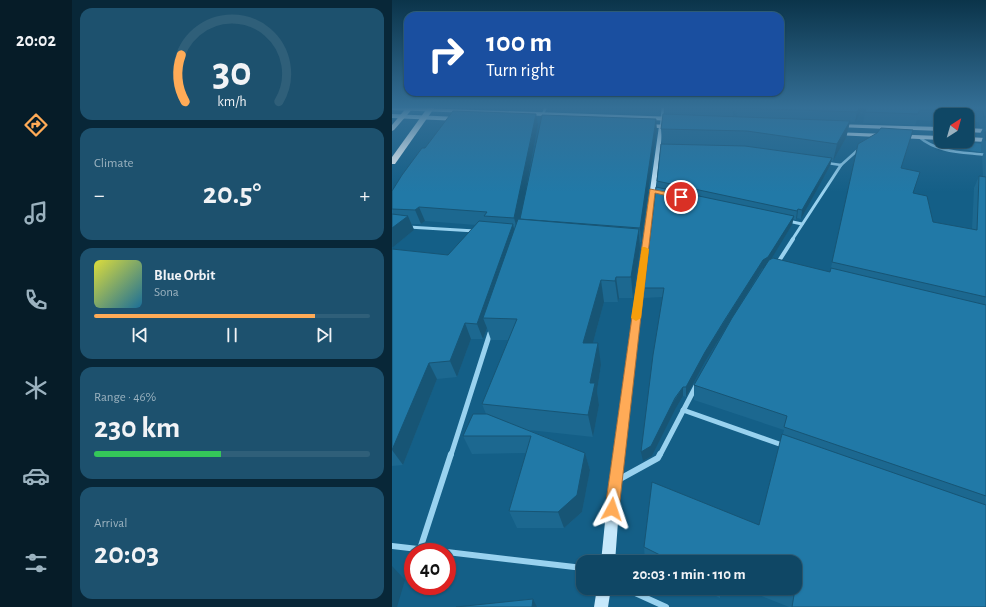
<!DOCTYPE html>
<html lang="en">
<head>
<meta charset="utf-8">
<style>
	:root { --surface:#0f4765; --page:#1d516e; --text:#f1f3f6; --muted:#9bb2bf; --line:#2f5f79; --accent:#ffab57 }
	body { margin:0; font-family:"Alegreya Sans",sans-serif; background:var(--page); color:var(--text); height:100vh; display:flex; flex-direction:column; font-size:15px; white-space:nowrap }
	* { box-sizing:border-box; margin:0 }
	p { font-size:13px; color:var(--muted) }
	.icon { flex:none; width:22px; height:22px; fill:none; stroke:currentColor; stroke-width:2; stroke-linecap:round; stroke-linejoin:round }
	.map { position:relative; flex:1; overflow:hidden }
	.details { display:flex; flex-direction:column; gap:8px; padding:8px; background:#082738; width:320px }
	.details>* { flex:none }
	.top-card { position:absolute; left:12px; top:12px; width:380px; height:84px; border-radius:12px; box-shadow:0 1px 3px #0004,0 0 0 1px var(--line); background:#1a4fa0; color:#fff; overflow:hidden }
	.needle { width:26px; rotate:37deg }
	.controls { position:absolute; left:542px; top:108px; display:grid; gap:8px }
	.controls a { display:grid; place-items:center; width:40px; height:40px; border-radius:8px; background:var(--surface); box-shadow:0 1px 3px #0004,0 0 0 1px var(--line); font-size:20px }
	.speed { position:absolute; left:12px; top:543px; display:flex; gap:8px; font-size:20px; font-weight:700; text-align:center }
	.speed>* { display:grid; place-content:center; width:52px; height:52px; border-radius:50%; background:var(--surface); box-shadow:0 1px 3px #0004,0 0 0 1px var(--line); line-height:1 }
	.speed .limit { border:6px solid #d22; background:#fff; color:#111 }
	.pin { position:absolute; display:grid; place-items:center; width:34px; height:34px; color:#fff; margin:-17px; border:2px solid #fff; border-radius:50%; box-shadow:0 1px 4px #0007 }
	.me { position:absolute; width:44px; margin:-22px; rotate:5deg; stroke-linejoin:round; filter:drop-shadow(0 0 3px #0008) }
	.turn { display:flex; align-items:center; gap:14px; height:84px; padding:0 16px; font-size:18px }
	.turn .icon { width:52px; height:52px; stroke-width:2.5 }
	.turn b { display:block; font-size:28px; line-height:34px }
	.big { font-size:30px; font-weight:700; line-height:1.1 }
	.details .widget { flex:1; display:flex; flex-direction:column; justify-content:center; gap:6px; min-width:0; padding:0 14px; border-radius:12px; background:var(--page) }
	.details .dial { align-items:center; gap:0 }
	.dial svg { height:104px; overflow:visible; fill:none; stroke:var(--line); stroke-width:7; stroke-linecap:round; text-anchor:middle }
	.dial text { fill:var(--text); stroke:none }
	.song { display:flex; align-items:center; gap:12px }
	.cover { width:48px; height:48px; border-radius:6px; background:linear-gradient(135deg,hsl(60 70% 55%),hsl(200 70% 35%)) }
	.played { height:4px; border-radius:2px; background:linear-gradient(90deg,var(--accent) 80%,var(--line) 80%) }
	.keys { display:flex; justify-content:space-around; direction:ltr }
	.heat { display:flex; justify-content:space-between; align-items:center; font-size:22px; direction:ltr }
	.charge { height:6px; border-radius:3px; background:linear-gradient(90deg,#34c759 46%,var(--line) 0) }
	.trip { position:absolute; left:184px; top:555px; width:226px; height:40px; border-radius:12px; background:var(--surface); box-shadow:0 1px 3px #0004,0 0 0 1px var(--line); font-weight:700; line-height:40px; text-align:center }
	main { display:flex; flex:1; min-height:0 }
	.menu { display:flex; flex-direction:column; width:72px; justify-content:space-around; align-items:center; background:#061c28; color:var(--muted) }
	.menu .icon { width:28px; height:28px }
	.menu .current { color:var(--accent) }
	.menu b { font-size:18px; color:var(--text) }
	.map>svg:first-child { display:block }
</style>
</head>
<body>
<main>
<nav class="menu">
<b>20:02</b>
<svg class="icon current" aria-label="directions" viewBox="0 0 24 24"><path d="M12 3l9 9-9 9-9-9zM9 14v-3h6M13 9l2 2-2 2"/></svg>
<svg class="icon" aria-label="music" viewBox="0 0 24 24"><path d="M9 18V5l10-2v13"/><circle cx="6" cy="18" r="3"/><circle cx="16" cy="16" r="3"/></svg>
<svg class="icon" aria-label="phone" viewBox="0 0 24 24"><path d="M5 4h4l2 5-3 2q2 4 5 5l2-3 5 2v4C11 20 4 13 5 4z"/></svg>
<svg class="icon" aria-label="climate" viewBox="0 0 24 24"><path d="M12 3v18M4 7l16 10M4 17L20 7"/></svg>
<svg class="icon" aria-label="car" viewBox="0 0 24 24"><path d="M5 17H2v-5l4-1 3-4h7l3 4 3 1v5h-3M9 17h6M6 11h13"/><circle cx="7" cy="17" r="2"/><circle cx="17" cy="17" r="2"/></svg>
<svg class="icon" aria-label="filters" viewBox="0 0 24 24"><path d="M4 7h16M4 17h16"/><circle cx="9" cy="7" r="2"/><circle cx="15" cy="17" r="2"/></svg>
</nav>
<section class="details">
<div class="widget dial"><svg viewBox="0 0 100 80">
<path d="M14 69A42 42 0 1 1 86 69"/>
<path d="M14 69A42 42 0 0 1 11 33" stroke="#ffab57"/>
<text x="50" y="56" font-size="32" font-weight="700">30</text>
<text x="50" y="72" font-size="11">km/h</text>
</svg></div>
<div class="widget"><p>Climate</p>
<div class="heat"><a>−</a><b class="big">20.5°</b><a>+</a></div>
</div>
<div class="widget">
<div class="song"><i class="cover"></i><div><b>Blue Orbit</b><p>Sona</p></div></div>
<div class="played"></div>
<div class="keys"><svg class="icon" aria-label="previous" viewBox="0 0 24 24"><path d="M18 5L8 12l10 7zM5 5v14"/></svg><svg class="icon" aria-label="pause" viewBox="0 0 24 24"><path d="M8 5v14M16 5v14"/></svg><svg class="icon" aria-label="next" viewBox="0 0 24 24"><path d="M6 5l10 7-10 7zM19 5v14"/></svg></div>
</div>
<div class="widget"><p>Range · 46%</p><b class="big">230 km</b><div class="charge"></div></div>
<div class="widget"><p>Arrival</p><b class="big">20:03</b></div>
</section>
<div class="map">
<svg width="594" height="607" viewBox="0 0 594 607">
	<rect width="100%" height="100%" fill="#145f87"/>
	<path fill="#1c74a1" d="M557,141L594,144V153L545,145L548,142Z"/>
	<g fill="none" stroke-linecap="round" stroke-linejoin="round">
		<g stroke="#99d2ef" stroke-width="2.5">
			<path d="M536,107L549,121"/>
			<path d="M151,114L154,107"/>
			<path d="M269,126L271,107"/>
			<path d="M527,137C546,153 571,152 594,155"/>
			<path d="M435,163L449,165"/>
			<path d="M448,166L468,148"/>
		</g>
		<g stroke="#99d2ef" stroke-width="3">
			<path d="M396,221L410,224"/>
			<path d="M16,227L83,231"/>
			<path d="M400,240L449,165"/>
		</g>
		<g stroke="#99d2ef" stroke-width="4">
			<path d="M385,264L401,239"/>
			<path d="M98,334L99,331"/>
		</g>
		<g stroke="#99d2ef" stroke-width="5">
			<path d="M291,410L393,446"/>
			<path d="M59,455L98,333"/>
			<path d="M268,455L304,386"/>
		</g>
		<g stroke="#99d2ef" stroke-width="6">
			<path d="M226,480L266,458L268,454"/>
			<path d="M0,546L52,552"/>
			<path d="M28,549L59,454"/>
			<path d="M55,552L191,568"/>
			<path d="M236,588L241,592L274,607"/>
		</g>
		<g fill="#c6e8fb" fill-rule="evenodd">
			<path d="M269,125L271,126L229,482L223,562H209L217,482L267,126Z"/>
			<path d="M205,588H219L216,607H202Z"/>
		</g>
		<g fill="#e1f3ff" fill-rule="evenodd">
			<path d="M0,107L284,117L287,119L284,121L0,110Z"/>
			<path d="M0,114L67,117L70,119L67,121L0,118Z"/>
			<path d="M249,124L283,125L286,127L283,129L251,127L249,126Z"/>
			<path d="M442,124L549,127V131L444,127L441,125Z"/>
			<path d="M575,128L594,129V133L575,132Z"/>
			<path d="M441,132L549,136V140L443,135L441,134Z"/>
			<path d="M575,137L594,138V142L575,141Z"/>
		</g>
		<g fill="#fff" fill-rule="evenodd">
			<path d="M15,107H22L2,130L0,131V125Z"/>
			<path d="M36,107H43L3,164H0V157Z"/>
		</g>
	</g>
	<g fill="#1c6890" fill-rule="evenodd">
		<path d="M78,107H152L149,111L78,108Z"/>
		<path d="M155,107H268L267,115L155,111Z"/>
		<path d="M273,107H471L463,122H458L454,138L441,161H439L438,166L409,219L405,218L404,220L401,219L400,225L379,259L438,272L466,144L509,168L521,193L541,222L580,229L582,188L587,176L591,177L590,157L592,152H589V143L591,137L588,136V134L591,128L588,127L587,122L575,121V115H549V118L546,115L545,121L525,120L523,125L471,123L474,107H594V607H397L349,588H403V562H257L253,560L252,547L367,525L392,430L302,400V385L372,268L370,269L313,362L294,397L291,396L284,408L260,456L251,461L270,297L252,298V288L265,187V181L270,144L269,129L273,114ZM341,111H343L346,117H341Z"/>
		<path d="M146,125L131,206L265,130L249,242H248V249L241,298H227L226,302H212L201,343L209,365L205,391L207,405L201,437L137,430L193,453L198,470L190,512L172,528H125L117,511L134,453L80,454L71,436L94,414L90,404L116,340H99L95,328L91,339H79L65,377L45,379L11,465L0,466V249L56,255L84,225L33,221L29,224H20L22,230L0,248V191Z"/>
		<path d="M308,588H330L328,598Z"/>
	</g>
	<g fill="#175575">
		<path d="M149,107H152L149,111Z"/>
		<path d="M468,107H471L463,122L465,112Z"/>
		<path d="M144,114L146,125L126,232L122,218Z"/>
		<path d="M264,119L265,130L249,242L248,228Z"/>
		<path d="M458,121L454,138L441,161L445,144Z"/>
		<path d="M440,158L438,166L409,219L410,210Z"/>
		<path d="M27,207L33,221L29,224L23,210Z"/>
		<path d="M406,209L405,218L404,220L405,211Z"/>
		<path d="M16,216L22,230L0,248V228Z"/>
		<path d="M402,216L400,225L375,266L370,269L313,362L294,397V387L313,352L371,260Z"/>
		<path d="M121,224L124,238L91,318L95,328L91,339L85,324Z"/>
		<path d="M247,229L248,249L241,298L239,277Z"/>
		<path d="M224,277L227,298L226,302L223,281Z"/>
		<path d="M209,280L212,302L195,365L191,343Z"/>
		<path d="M73,323L79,339L65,377L58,361Z"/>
		<path d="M206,343L209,365L205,391L207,405L201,437L196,415L198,383Z"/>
		<path d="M37,363L45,379L11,465L0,450Z"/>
		<path d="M291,387V396L284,408L260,456L251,461L249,452Z"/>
		<path d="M193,453L198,470L190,512L172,528L166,512Z"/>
		<path d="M0,566L13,580L5,607H0Z"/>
		<path d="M329,588H330L328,598Z"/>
		<path d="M141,599L145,607H140Z"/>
	</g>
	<g fill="#2179a7" stroke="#175575">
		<path d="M347,107H468L465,112L347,108Z"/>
		<path d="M474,107H545L548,110H528L526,114L473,112Z"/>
		<path d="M552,107H594V117H592L591,111H555Z"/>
		<path d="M61,111L144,114L122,218L92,216L95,212L27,207L23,210L0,209V191L10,175L30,148H33Z"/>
		<path d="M271,114L458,121L445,144L355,131L269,129Z"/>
		<path d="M150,115L264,119L248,228L128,219Z"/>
		<path d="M489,128L521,130L509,168L528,172L521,193L535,196L541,222L585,230L587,176L594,177V297L440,262L466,144L485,133Z"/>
		<path d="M593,132H594V141Z"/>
		<path d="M269,144L353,146L440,158L410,210L406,209L405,211L265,181Z"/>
		<path d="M264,187L402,216L376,257L371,260L332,321L313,352L294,387H291L283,398L259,446L249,452L261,355L272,288H252Z"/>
		<path d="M0,214L16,216L0,228Z"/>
		<path d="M126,219L247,229L239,277H224L223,281L209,280L191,343H206L198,383H203L196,415L90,404L125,319L91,318Z"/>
		<path d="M87,221L121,224L85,324L73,323L58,361L37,363L0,450V249L56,255Z"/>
		<path d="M381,258L438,272L439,268L594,305V496L392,427L395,416L302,385L340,318L377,260Z"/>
		<path d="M81,414H95L193,453L185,495L166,512L117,511L139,436H71Z"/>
		<path d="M390,434L594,505V607H400L402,595L383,588H403V562H282L252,547L260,482L367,525Z"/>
		<path d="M141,599L140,607H64Z"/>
	</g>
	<linearGradient id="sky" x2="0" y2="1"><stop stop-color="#0b344a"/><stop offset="0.56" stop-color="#346f96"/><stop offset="1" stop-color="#346f96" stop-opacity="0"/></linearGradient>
	<rect width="594" height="192" fill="url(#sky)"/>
	<path fill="#ffab57" stroke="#a66f39" d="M258,189L289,195L292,197L289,199L263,193L227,509L225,513L220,515L215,513L213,509Z"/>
	<path fill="#f59e0b" d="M250,247H253L257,249L249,318L244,321L239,318Z"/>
</svg>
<div class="controls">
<a><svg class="needle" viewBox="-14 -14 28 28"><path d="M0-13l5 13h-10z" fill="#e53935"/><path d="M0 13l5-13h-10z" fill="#9bb2bf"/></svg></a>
</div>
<div class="speed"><div class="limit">40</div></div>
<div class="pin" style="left:289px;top:197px;background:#d93025"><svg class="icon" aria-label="arrive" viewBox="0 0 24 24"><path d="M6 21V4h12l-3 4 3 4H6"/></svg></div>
<svg class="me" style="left:220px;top:509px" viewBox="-20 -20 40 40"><path d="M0-17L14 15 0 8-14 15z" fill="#ffab57" stroke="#fff" stroke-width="4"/></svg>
<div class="trip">20:03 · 1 min · 110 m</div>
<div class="top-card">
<div class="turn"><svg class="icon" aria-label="right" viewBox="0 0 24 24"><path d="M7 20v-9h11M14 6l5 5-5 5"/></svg><div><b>100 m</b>Turn right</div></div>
</div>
</div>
</main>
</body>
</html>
